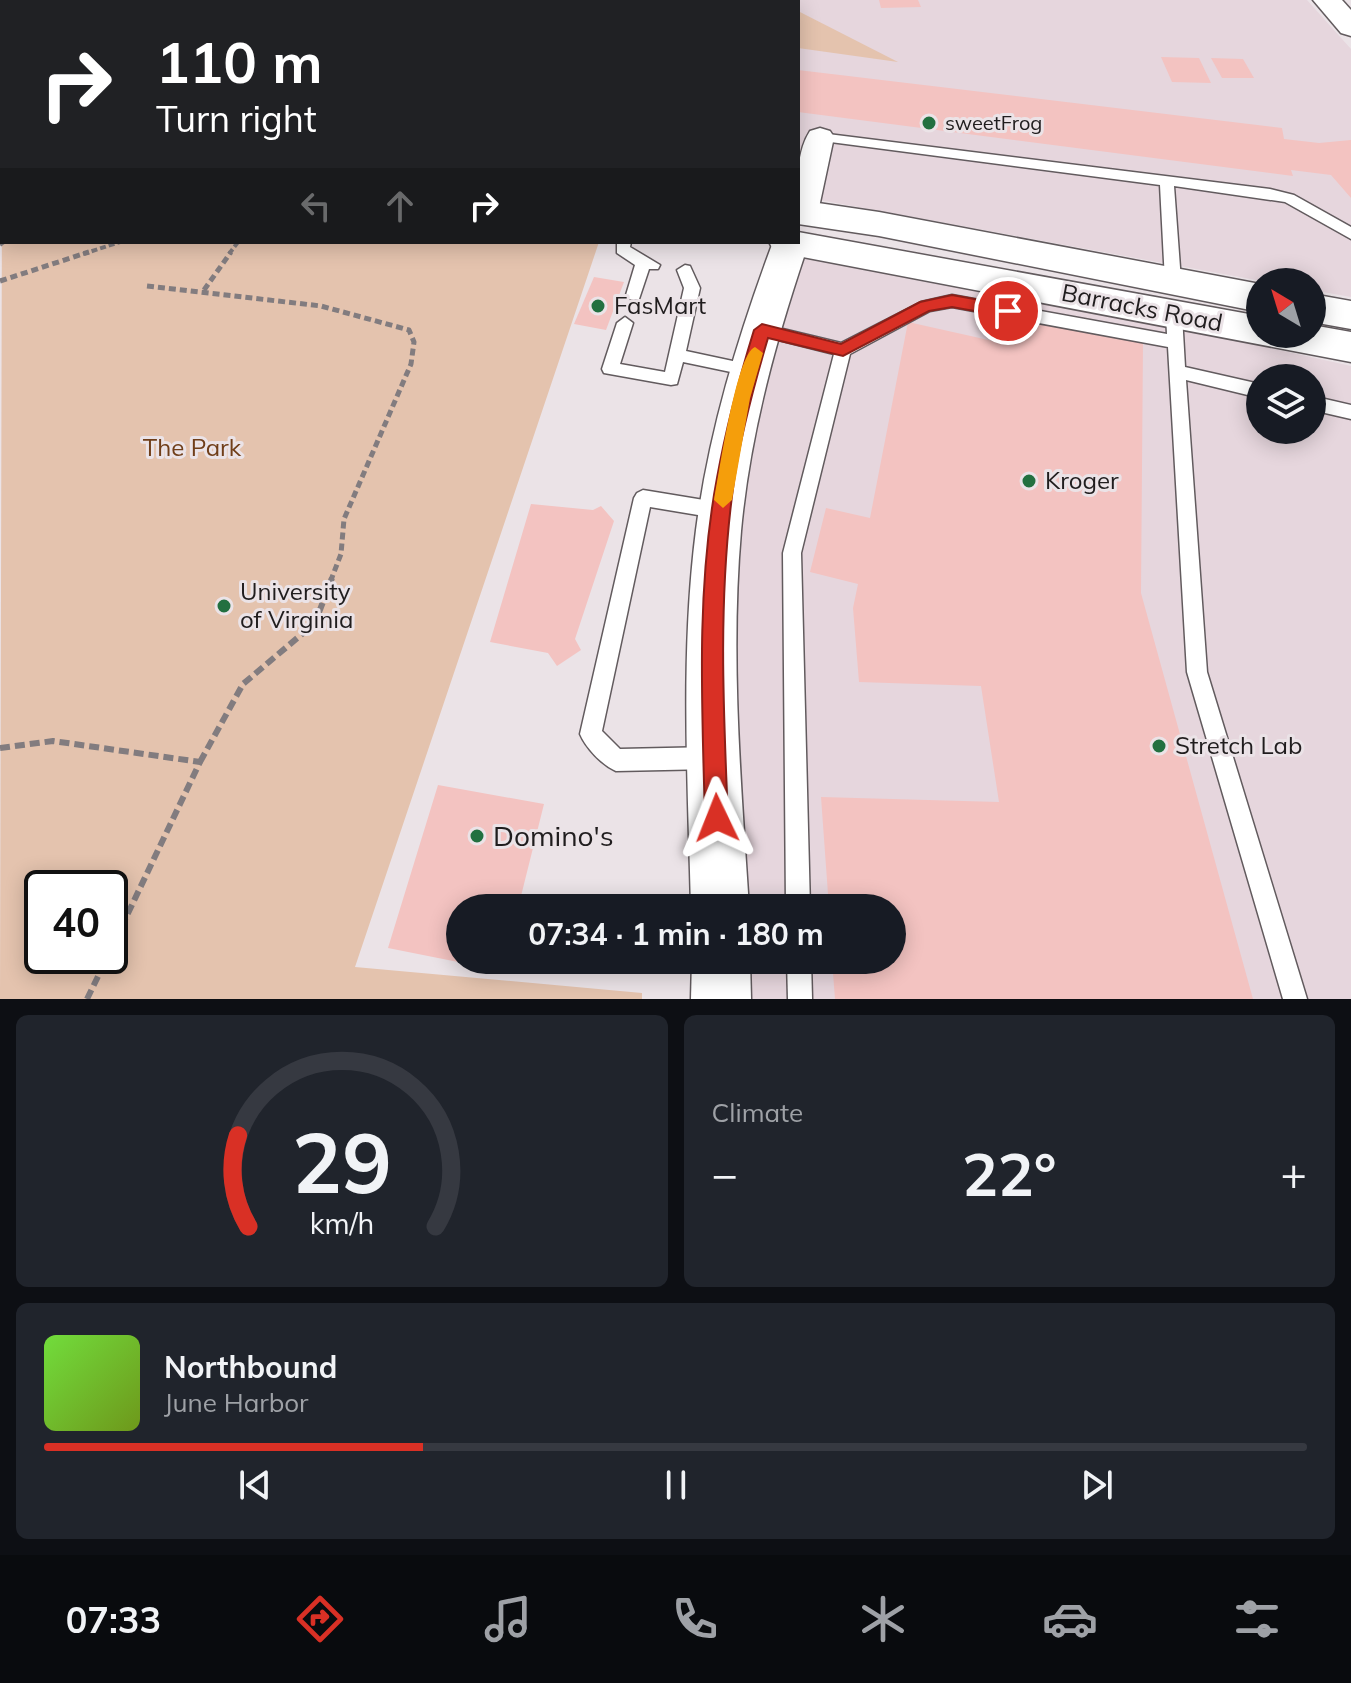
<!DOCTYPE html>
<html lang="en">
<head>
<meta charset="utf-8">
<style>
	:root { --surface:#171b24; --page:#20242c; --text:#f1f3f6; --muted:#9ea1a6; --line:#363941; --accent:#d93025 }
	body { margin:0; font-family:Mulish,sans-serif; background:var(--page); color:var(--text); height:100vh; display:flex; flex-direction:column; font-size:30px; white-space:nowrap }
	* { box-sizing:border-box; margin:0 }
	p { font-size:26px; color:var(--muted) }
	.icon { flex:none; width:44px; height:44px; fill:none; stroke:currentColor; stroke-width:2; stroke-linecap:round; stroke-linejoin:round }
	.map { position:relative; height:999px; overflow:hidden }
	.side { display:flex; flex-direction:column; gap:16px; padding:16px; background:#0d0f14; flex:1 }
	.side>* { flex:none }
	.top-card { position:absolute; left:0px; top:0px; width:800px; height:244px; box-shadow:0 4px 20px #0003; background:#202124; color:#fff; overflow:hidden }
	.needle { width:52px; rotate:322deg }
	.tools { position:absolute; left:1246px; top:268px; display:grid; gap:16px }
	.tools a { display:grid; place-items:center; width:80px; height:80px; border-radius:50%; background:var(--surface); box-shadow:0 4px 20px #0003; font-size:40px }
	.speed { position:absolute; left:24px; top:870px; display:flex; gap:16px; font-size:40px; font-weight:700; text-align:center }
	.speed>* { display:grid; place-content:center; width:104px; height:104px; border-radius:50%; background:var(--surface); box-shadow:0 4px 20px #0003; line-height:1 }
	.speed .limit { border:4px solid #111; border-radius:12px; background:#fff; color:#111 }
	.pin { position:absolute; display:grid; place-items:center; width:68px; height:68px; color:#fff; margin:-34px; border:4px solid #fff; border-radius:50%; box-shadow:0 2px 8px #0007 }
	.me { position:absolute; width:88px; margin:-44px; rotate:358deg; stroke-linejoin:round; filter:drop-shadow(0 0 6px #0008) }
	.turn { display:flex; align-items:center; gap:28px; height:168px; padding:0 24px; font-size:36px }
	.turn .icon { width:104px; height:104px; stroke-width:2.5 }
	.turn b { display:block; font-size:56px; line-height:68px }
	.lanes { display:flex; align-items:center; height:76px; padding:0 24px; background:#0003; justify-content:center; gap:40px; direction:ltr }
	.lanes .off { opacity:.35 }
	.big { font-size:60px; font-weight:700; line-height:1.1 }
	.side .tile { flex:1; display:flex; flex-direction:column; justify-content:center; gap:12px; min-width:0; padding:0 28px; border-radius:12px; background:var(--page) }
	.side .dial { align-items:center; gap:0 }
	.dial svg { height:208px; overflow:visible; fill:none; stroke:var(--line); stroke-width:7; stroke-linecap:round; text-anchor:middle }
	.dial text { fill:var(--text); stroke:none }
	.song { display:flex; align-items:center; gap:24px }
	.cover { width:96px; height:96px; border-radius:12px; background:linear-gradient(135deg,hsl(100 70% 55%),hsl(80 70% 35%)) }
	.played { height:8px; border-radius:4px; background:linear-gradient(90deg,var(--accent) 30%,var(--line) 30%) }
	.keys { display:flex; justify-content:space-around; direction:ltr }
	.heat { display:flex; justify-content:space-between; align-items:center; font-size:44px; direction:ltr }
	.side .tiles { flex:1; display:grid; gap:16px; grid-template-columns:1fr 1fr }
	.tile:last-child { grid-column:span 2 }
	.trip { position:absolute; left:446px; top:894px; width:460px; height:80px; border-radius:40px; background:var(--surface); box-shadow:0 4px 20px #0003; font-weight:700; line-height:80px; text-align:center }
	.tabs { display:flex; height:128px; justify-content:space-around; align-items:center; background:#090b0e; color:var(--muted) }
	.tabs .icon { width:56px; height:56px }
	.tabs .active { color:var(--accent) }
	.tabs b { font-size:36px; color:var(--text) }
	.map>svg:first-child { display:block }
</style>
</head>
<body>
<div class="map">
<svg width="1351" height="999" viewBox="0 0 1351 999">
	<rect width="100%" height="100%" fill="#ebe3e7"/>
	<g fill="#e6d6dd" fill-rule="evenodd">
		<path d="M510,0H1307L1351,49V297L1312,290V282H1267L798,196V2Z"/>
		<path d="M790,242L1351,366V999H720L721,960H892V908H721L725,480ZM1260,378H1312V430H1260Z"/>
	</g>
	<g fill="#e4c3ae" fill-rule="evenodd">
		<path d="M798,11L898,62L798,48Z"/>
		<path d="M2,179V242H599L355,967L642,993V999H0ZM42,888H110V956H42Z"/>
	</g>
	<g fill="none" stroke-linecap="round" stroke-linejoin="round">
		<path fill="#9192b7" fill-rule="evenodd" d="M2,186V193L0,194V187Z"/>
	</g>
	<g fill="#f3c3c1">
		<path d="M879,0H918L921,7L881,8Z"/>
		<path d="M1161,57L1199,58L1211,83L1172,82Z"/>
		<path d="M1211,58L1243,59L1254,78H1222Z"/>
		<path d="M798,70L1282,128L1284,139L1319,143L1351,140V198L1331,175L1291,170L1293,176L798,112Z"/>
		<path d="M594,277L624,282L606,330L574,324Z"/>
		<path d="M999,313L1143,342L1141,593L1253,999H835L832,960H892V908H829L821,797L999,802L981,686L859,682L853,608L858,584L810,572L826,508L870,518L908,322L993,341Z"/>
		<path d="M531,504L593,510L601,506L614,521L575,639L581,650L557,666L548,653L490,642Z"/>
		<path d="M438,785L544,804L518,908H460V960H506L503,971L388,948Z"/>
	</g>
	<g fill="none" stroke-linecap="round" stroke-linejoin="round">
		<g stroke="#625b5e" stroke-width="3">
			<g id="lane">
				<path d="M2,17V27L0,28V18Z"/>
				<path d="M820,133L1270,189L1294,195L1351,227V239L1285,202L1174,186L1181,281L1173,286L1165,281L1160,185L815,140V134Z"/>
				<path d="M617,242H631L630,247L660,265L658,269H649L639,299H629L626,295L635,265L617,253Z"/>
				<path d="M685,265L690,266L700,288L686,351L756,366L758,370L756,374L750,376L683,362L677,384L671,385L604,373L602,369L617,323L625,317L633,323L620,364L665,372L684,288L677,270Z"/>
				<path d="M952,295L1167,334L1166,315L1174,309L1182,315L1185,367L1260,384V398L1186,380L1207,672L1307,999H1283L1187,672L1168,347L952,307L930,311L850,354L801,553L810,908H786L783,553L834,354L762,336L754,330L762,324L841,343L921,302Z"/>
				<path d="M1312,396L1351,405V419L1312,410Z"/>
				<path d="M643,490L722,503L728,505L731,511L728,517L722,519L650,507L602,731L620,749L712,747L720,750L723,758L720,766L712,769L616,771C602,765 586,748 580,734L634,498L637,493Z"/>
				<path d="M787,960H811L812,999H788Z"/>
			</g>
		</g>
		<g stroke="#625b5e" stroke-width="3">
			<g id="street">
				<rect x="295" y="0" width="24" height="2"/>
				<path d="M820,128L830,131L834,137L818,212L814,219L798,221C798,192 794,156 810,131Z"/>
			</g>
		</g>
		<g stroke="#625b5e" stroke-width="3">
			<g id="secondary">
				<path d="M798,232L809,242C777,336 750,432 741,531C730,657 741,783 749,908H691C688,782 680,655 696,530C709,431 738,336 773,242H798Z"/>
				<path d="M692,960H750L751,999H691Z"/>
			</g>
		</g>
		<g stroke="#625b5e" stroke-width="3">
			<g id="primary">
				<path d="M1313,0H1342L1351,10V36L1341,33Z"/>
				<rect x="0" y="140" width="2" height="22"/>
				<path d="M798,200L879,212L1260,284V312L879,236L798,224Z"/>
				<path d="M798,232L1260,316V334H1312V325L1351,332V362L787,254L774,251L769,242H798Z"/>
				<path d="M1312,294L1351,301V329L1312,322Z"/>
			</g>
		</g>
		<g stroke="#827c7f" stroke-width="4" stroke-dasharray="6 3" stroke-linecap="butt">
			<path d="M0,245L4,242"/>
			<path d="M83,254L120,242"/>
			<path d="M229,254L238,242"/>
		</g>
		<g stroke="#827c7f" stroke-width="5" stroke-dasharray="7 4" stroke-linecap="butt">
			<path d="M0,281L89,252"/>
			<path d="M147,286L321,306L409,330L414,342L411,364L344,519L341,554L331,580"/>
			<path d="M204,290L231,252"/>
		</g>
		<g stroke="#827c7f" stroke-width="6" stroke-dasharray="10 5" stroke-linecap="butt">
			<path d="M0,748L53,741L200,762L110,951"/>
			<path d="M200,762L243,684L315,623L332,578"/>
			<path d="M87,999L108,956"/>
		</g>
		<use href="#lane" fill="#fff" fill-rule="evenodd"/>
		<use href="#street" fill="#fff" fill-rule="evenodd"/>
		<use href="#secondary" fill="#fff" fill-rule="evenodd"/>
		<use href="#primary" fill="#fff" fill-rule="evenodd"/>
	</g>
	<path fill="#d93025" stroke="#8d1f18" stroke-width="2" d="M952,295L1008,305L1016,311L1008,317L952,307L929,311L843,356L768,338C754,385 741,432 734,481C718,593 723,705 728,818L725,826L717,829L709,826L705,818C702,705 696,589 717,478C726,428 739,379 754,330L762,324L841,344L920,302Z"/>
	<path fill="#f59e0b" d="M755,347L763,353L750,398L732,500L723,508L714,500C719,475 736,354 755,347Z"/>
	<g fill="#227040" stroke="#ebe3e7" stroke-width="3">
		<circle cx="929" cy="123" r="8"/>
		<circle cx="598" cy="306" r="8"/>
		<circle cx="1029" cy="481" r="8"/>
		<circle cx="224" cy="606" r="8"/>
		<circle cx="1159" cy="746" r="8"/>
		<circle cx="477" cy="836" r="8"/>
	</g>
	<g text-anchor="middle" stroke-width="6" stroke-linejoin="round" paint-order="stroke">
		<g font-size="20" fill="#201d1e" stroke="#ebe3e7" text-anchor="start">
			<text x="945" y="130">sweetFrog</text>
		</g>
		<g font-size="24" fill="#201d1e" stroke="#ebe3e7" text-anchor="start">
			<text x="614" y="314">FasMart</text>
			<text x="1045" y="489">Kroger</text>
			<text x="240" y="600">University<tspan x="240" dy="28">of Virginia</tspan></text>
			<text x="1175" y="754">Stretch Lab</text>
		</g>
		<g font-size="24" fill="#201d1e" stroke="#ebe3e7">
			<text transform="translate(1142 308) rotate(11)" y="8">Barracks Road</text>
		</g>
		<g font-size="24" fill="#703e19" stroke="#ebe3e7">
			<text x="192" y="456">The Park</text>
		</g>
		<g font-size="28" fill="#201d1e" stroke="#ebe3e7" text-anchor="start">
			<text x="493" y="846">Domino's</text>
		</g>
	</g>
</svg>
<div class="tools">
<a><svg class="needle" viewBox="-14 -14 28 28"><path d="M0-13l5 13h-10z" fill="#e53935"/><path d="M0 13l5-13h-10z" fill="#9ea1a6"/></svg></a>
<a><svg class="icon" aria-label="layers" viewBox="0 0 24 24"><path d="M12 4l9 5-9 5-9-5zM3 14l9 5 9-5"/></svg></a>
</div>
<div class="speed"><div class="limit">40</div></div>
<div class="pin" style="left:1008px;top:311px;background:#d93025"><svg class="icon" aria-label="arrive" viewBox="0 0 24 24"><path d="M6 21V4h12l-3 4 3 4H6"/></svg></div>
<svg class="me" style="left:717px;top:818px" viewBox="-20 -20 40 40"><path d="M0-17L14 15 0 8-14 15z" fill="#d93025" stroke="#fff" stroke-width="4"/></svg>
<div class="trip">07:34 · 1 min · 180 m</div>
<div class="top-card">
<div class="turn"><svg class="icon" aria-label="right" viewBox="0 0 24 24"><path d="M7 20v-9h11M14 6l5 5-5 5"/></svg><div><b>110 m</b>Turn right</div></div>
<div class="lanes"><svg class="icon off" aria-label="left" viewBox="0 0 24 24"><path d="M17 20v-9H6M10 6l-5 5 5 5"/></svg><svg class="icon off" aria-label="ahead" viewBox="0 0 24 24"><path d="M12 20V5M6 11l6-6 6 6"/></svg><svg class="icon" aria-label="right" viewBox="0 0 24 24"><path d="M7 20v-9h11M14 6l5 5-5 5"/></svg></div>
</div>
</div>
<section class="side">
<div class="tiles">
<div class="tile dial"><svg viewBox="0 0 100 80">
<path d="M14 69A42 42 0 1 1 86 69"/>
<path d="M14 69A42 42 0 0 1 10 34" stroke="#d93025"/>
<text x="50" y="56" font-size="32" font-weight="700">29</text>
<text x="50" y="72" font-size="11">km/h</text>
</svg></div>
<div class="tile"><p>Climate</p>
<div class="heat"><a>−</a><b class="big">22°</b><a>+</a></div>
</div>
<div class="tile">
<div class="song"><i class="cover"></i><div><b>Northbound</b><p>June Harbor</p></div></div>
<div class="played"></div>
<div class="keys"><svg class="icon" aria-label="previous" viewBox="0 0 24 24"><path d="M18 5L8 12l10 7zM5 5v14"/></svg><svg class="icon" aria-label="pause" viewBox="0 0 24 24"><path d="M8 5v14M16 5v14"/></svg><svg class="icon" aria-label="next" viewBox="0 0 24 24"><path d="M6 5l10 7-10 7zM19 5v14"/></svg></div>
</div>
</div>
</section>
<nav class="tabs">
<b>07:33</b>
<svg class="icon active" aria-label="directions" viewBox="0 0 24 24"><path d="M12 3l9 9-9 9-9-9zM9 14v-3h6M13 9l2 2-2 2"/></svg>
<svg class="icon" aria-label="music" viewBox="0 0 24 24"><path d="M9 18V5l10-2v13"/><circle cx="6" cy="18" r="3"/><circle cx="16" cy="16" r="3"/></svg>
<svg class="icon" aria-label="phone" viewBox="0 0 24 24"><path d="M5 4h4l2 5-3 2q2 4 5 5l2-3 5 2v4C11 20 4 13 5 4z"/></svg>
<svg class="icon" aria-label="climate" viewBox="0 0 24 24"><path d="M12 3v18M4 7l16 10M4 17L20 7"/></svg>
<svg class="icon" aria-label="car" viewBox="0 0 24 24"><path d="M5 17H2v-5l4-1 3-4h7l3 4 3 1v5h-3M9 17h6M6 11h13"/><circle cx="7" cy="17" r="2"/><circle cx="17" cy="17" r="2"/></svg>
<svg class="icon" aria-label="filters" viewBox="0 0 24 24"><path d="M4 7h16M4 17h16"/><circle cx="9" cy="7" r="2"/><circle cx="15" cy="17" r="2"/></svg>
</nav>
</body>
</html>
